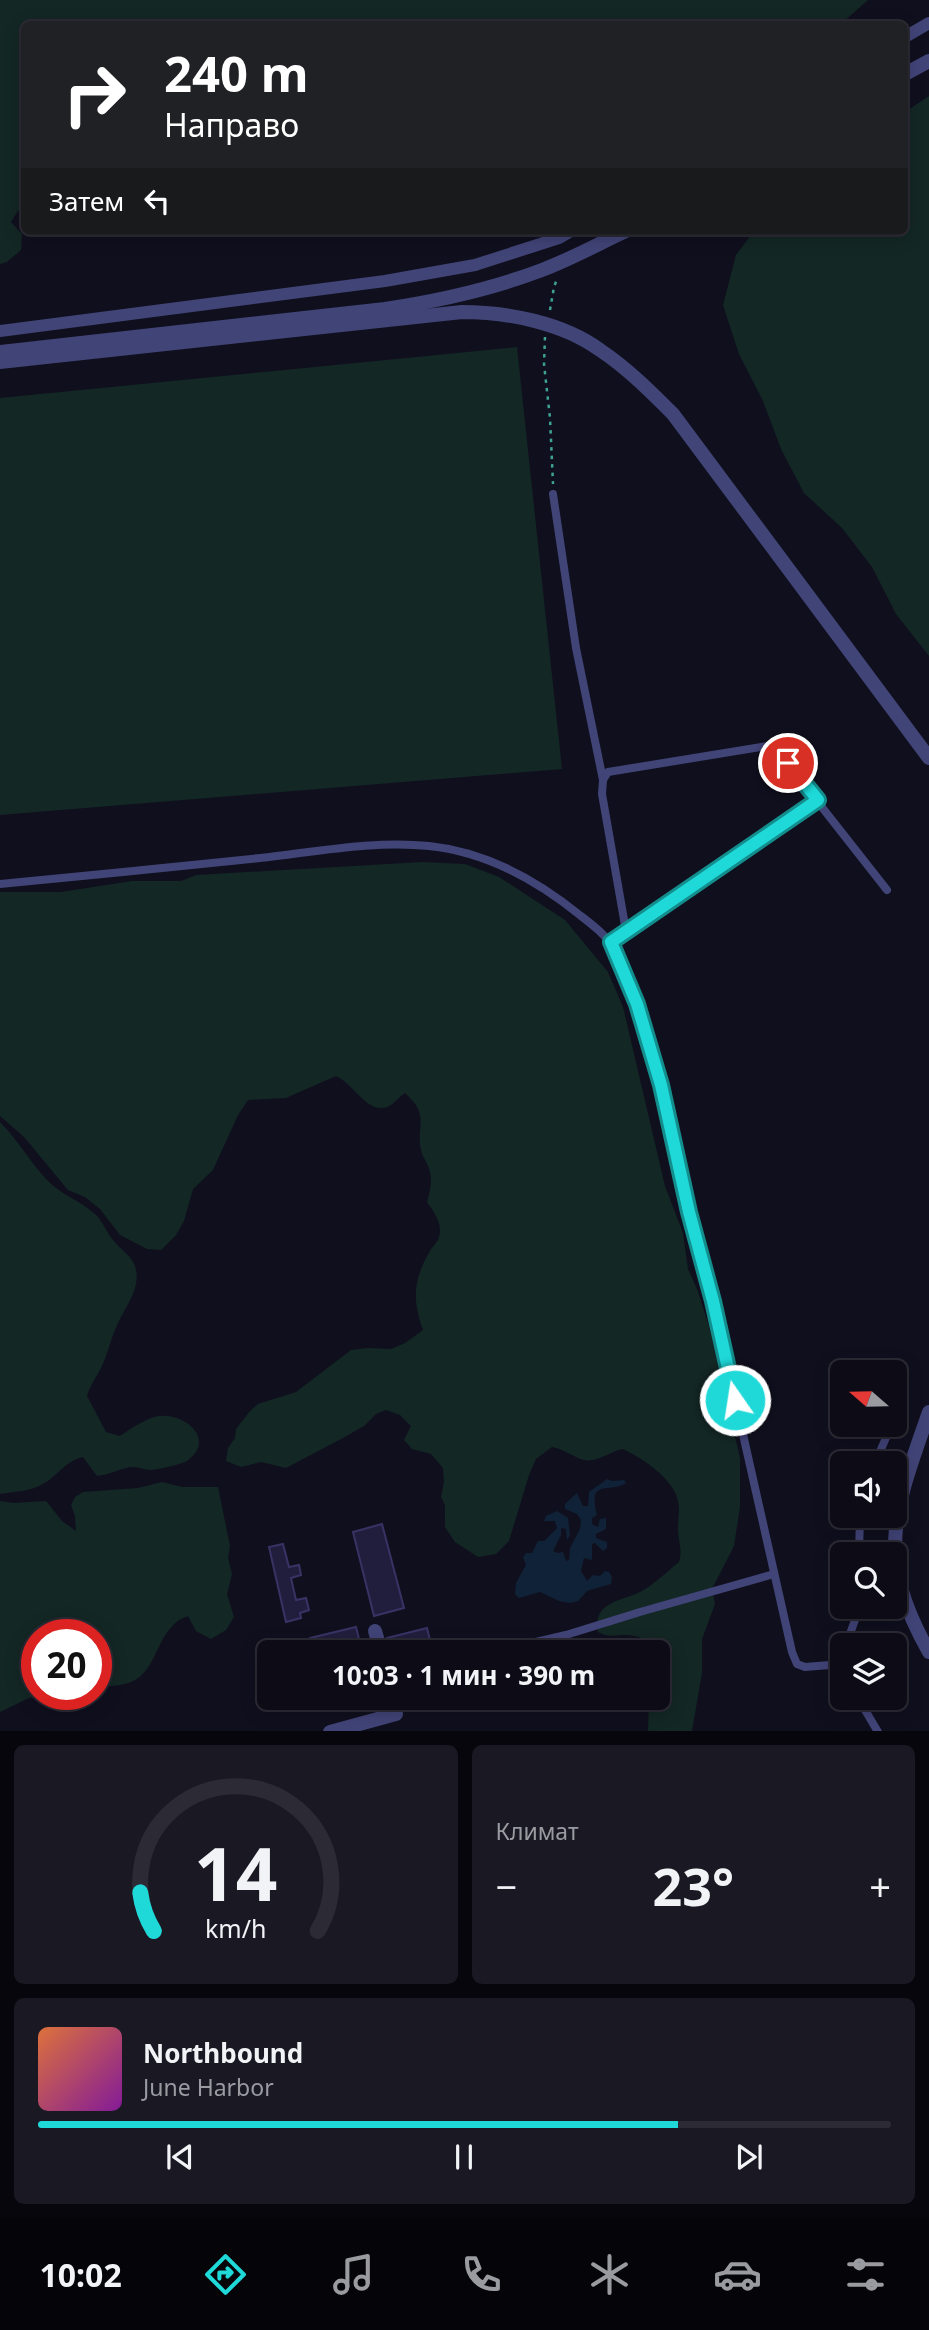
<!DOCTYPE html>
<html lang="ru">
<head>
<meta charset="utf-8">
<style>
	:root { --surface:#0c0b16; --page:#1a1923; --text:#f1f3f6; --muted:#9a9ba1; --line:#2c2b35; --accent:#1fd9d9 }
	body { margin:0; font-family:"Noto Sans",sans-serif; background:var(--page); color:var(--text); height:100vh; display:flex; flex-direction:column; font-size:26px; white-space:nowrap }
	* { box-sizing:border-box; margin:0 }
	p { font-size:23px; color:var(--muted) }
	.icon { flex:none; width:38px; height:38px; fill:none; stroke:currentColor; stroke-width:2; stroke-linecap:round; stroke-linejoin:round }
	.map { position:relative; height:1731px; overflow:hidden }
	.details { display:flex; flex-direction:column; gap:14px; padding:14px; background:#07060c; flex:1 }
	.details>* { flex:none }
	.hud { position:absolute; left:21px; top:21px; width:887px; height:214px; border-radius:10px; box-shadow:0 4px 18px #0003,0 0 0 2px var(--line); background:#202124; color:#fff; overflow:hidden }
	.needle { width:46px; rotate:290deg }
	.controls { position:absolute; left:830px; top:1360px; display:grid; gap:14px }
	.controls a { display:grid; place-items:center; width:77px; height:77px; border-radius:10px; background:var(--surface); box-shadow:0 4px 18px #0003,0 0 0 2px var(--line); font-size:35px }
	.speed { position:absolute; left:21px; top:1619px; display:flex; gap:14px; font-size:35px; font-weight:700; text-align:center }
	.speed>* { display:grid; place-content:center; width:91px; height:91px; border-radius:50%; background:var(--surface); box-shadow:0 4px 18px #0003,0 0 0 2px var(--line); line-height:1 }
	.speed .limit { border:10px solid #d22; background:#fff; color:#111 }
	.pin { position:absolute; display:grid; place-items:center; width:60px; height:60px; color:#fff; margin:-30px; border:4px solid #fff; border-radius:50%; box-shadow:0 2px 7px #0007 }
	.me { position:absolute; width:77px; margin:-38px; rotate:347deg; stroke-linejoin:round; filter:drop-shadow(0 0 5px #0008) }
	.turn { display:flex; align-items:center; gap:24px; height:147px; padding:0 28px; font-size:32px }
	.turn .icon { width:91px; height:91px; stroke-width:2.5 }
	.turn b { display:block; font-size:49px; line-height:60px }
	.then { display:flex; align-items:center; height:66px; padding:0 28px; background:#0003; gap:14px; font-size:26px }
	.big { font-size:52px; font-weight:700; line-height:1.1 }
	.details .widget { flex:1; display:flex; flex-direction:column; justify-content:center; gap:10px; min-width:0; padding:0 24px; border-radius:10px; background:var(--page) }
	.details .dial { align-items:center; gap:0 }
	.dial svg { height:182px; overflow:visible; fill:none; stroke:var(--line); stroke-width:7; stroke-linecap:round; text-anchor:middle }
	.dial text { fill:var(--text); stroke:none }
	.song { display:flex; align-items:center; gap:21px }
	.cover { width:84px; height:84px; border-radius:10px; background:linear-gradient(135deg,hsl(20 70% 55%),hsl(290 70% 35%)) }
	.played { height:7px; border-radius:4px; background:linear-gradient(90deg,var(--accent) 75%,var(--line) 75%) }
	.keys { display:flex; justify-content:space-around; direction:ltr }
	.heat { display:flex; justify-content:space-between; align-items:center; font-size:38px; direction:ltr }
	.details .tiles { flex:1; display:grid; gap:14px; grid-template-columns:1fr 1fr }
	.widget:last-child { grid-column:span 2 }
	.trip { position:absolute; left:257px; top:1640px; width:413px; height:70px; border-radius:10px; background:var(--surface); box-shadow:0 4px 18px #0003,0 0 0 2px var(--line); font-weight:700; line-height:70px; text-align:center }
	.dock { display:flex; height:112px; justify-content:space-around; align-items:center; background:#050409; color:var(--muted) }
	.dock .icon { width:49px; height:49px }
	.dock .on { color:var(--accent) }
	.dock b { font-size:32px; color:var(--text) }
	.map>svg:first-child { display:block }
</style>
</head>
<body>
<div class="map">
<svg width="929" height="1732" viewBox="0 0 929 1732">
	<rect width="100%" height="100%" fill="#100f1e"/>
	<g fill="#132725">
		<path d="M0,0H868L841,24H24V209L18,211L11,222L22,234L21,250L7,262L0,264Z"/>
		<path d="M929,96V656L896,614L872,567L842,528L804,493L781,449L763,401L739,354L723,305L736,255L754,231H905V112Z"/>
		<path d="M517,347L562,769L0,815V398Z"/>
		<path d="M422,862L465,864L499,877L565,920L608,972L623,1007L665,1186L683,1233L688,1269L697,1289L709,1326L740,1458V1507L734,1546L712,1589L715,1604L702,1639V1673L692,1731H648L649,1698H658V1670L665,1654L664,1648C652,1642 639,1635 625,1635C612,1635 610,1638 598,1632C593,1603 617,1602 638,1593C650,1588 668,1571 679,1562C683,1550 678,1541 678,1529C678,1520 680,1510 678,1501C674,1479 642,1458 623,1449C611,1451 596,1463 584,1460C573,1457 564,1449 552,1447L536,1459L529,1475L509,1541L496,1554L478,1557L455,1542L445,1527V1505L441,1497L444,1482L443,1468L431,1454L412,1449L404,1440L411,1426L400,1415L386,1410L376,1414L364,1426L343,1438L286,1468L261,1462L241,1467L226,1461L228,1448L235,1438L236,1429L250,1411L258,1404L296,1392L351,1350L368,1348L391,1349L405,1343L423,1330C412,1299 413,1280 430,1251C432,1247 438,1242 439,1237C443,1224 434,1212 427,1202C430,1191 433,1180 429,1169C428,1164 424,1159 422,1154C414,1126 432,1117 405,1093C399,1097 393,1105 387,1107C367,1114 353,1083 336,1076L286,1098L248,1100L238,1115L213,1170L193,1189L184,1221L176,1235L161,1250L147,1249L120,1235L100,1209L85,1197L68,1190L24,1137L0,1116V892H61L132,881H181L196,875Z"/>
		<path d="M0,1122C18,1140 30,1162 47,1180C62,1196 80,1200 95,1214C103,1221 106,1232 113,1240C126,1256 140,1259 136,1284C133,1298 124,1310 118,1323C111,1337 108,1354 101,1368C96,1378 90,1385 87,1396L106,1432L120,1436C130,1429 142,1421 154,1417C180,1409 219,1438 187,1461C182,1464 156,1470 150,1470C145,1470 139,1467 134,1467C122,1467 110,1475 97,1476L83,1457C65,1461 59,1475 43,1484C32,1491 13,1492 0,1494Z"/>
		<path d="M162,1482L182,1487H218L230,1546L228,1558L232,1574L227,1594L234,1617L226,1630L211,1639L196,1631L188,1616C157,1626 159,1667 135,1680C125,1686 108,1686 96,1687V1634H37V1694H74L65,1704L38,1697L29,1698L0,1712V1501L13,1503L46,1501L62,1521L76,1531L75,1516L71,1505L75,1497L83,1492L138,1488Z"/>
	</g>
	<path fill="#102237" d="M607,1479L612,1481L624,1480L626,1483C610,1494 587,1477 597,1515L592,1518V1524L598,1527L600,1519L606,1518V1529L596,1534V1538L607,1542V1548L603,1551L595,1543L592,1544V1560L584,1558L581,1571L587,1581L593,1575L600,1576L605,1571L609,1572L612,1577L611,1584L587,1591L578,1601L570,1603L559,1601L540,1592L519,1598L515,1594L516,1583L526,1565L523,1557L526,1553H532L538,1541H544L557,1528L555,1521H544L546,1516L557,1511L568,1518L570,1535L567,1540L566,1529L561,1528V1535L553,1551L558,1553L563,1552L566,1561L569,1560L570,1548L580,1529L581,1520L577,1514L565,1509V1504L577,1493L583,1506H588L589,1492Z"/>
	<g fill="#211e3d" stroke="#383365" stroke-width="2">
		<path d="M382,1524L404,1608L374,1616L353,1532Z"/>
		<path d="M283,1544L289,1567L299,1565L301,1575L291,1578L296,1600L306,1598L309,1610L300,1613L301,1618L286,1622L269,1547Z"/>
		<path d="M356,1627L361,1647L338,1652H313L310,1638Z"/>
		<path d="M427,1628L433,1652H390L387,1638Z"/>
	</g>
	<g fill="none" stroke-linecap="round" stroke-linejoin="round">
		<g stroke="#3ea292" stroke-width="2.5" stroke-dasharray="3.5 5" stroke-linecap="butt">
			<path d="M550,310L554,287L557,279"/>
			<path d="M545,337L544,364L550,418L553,484"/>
		</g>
		<g stroke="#414477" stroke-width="8">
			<path d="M553,494L576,648L603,780"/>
			<path d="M0,884C87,876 173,867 260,858C315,852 374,840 429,846C487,852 537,880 581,916C594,926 607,936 615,950L637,1004L661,1085L689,1212L713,1301L792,1652L797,1664L805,1667L842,1664"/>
			<path d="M626,931L602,794L603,780L608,772L773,745L887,890"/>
			<path d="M611,942L818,800"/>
			<path d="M894,1419L904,1398"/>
			<path d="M875,1463L892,1424"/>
			<path d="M859,1554L860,1516"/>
			<path d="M846,1645L860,1606"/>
			<path d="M492,1652L566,1635L640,1612L774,1574"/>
			<path d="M858,1698L878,1732"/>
		</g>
		<g stroke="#414477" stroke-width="12">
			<path d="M905,37L929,23"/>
			<path d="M0,331L385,281L475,265L559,238L571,231"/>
		</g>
		<g stroke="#414477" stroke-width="14">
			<path d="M905,74L929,61"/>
			<path d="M0,352L385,309C438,301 492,289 542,270C571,259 598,244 626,231"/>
			<path d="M0,362L462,312C508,312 563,323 600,350C627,368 650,391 673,414L929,758"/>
			<path d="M929,1412C895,1510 874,1555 929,1652"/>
			<path d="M375,1631L381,1652"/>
			<path d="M330,1732L396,1714L392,1698"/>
		</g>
	</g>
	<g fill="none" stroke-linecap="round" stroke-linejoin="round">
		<g stroke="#148d8d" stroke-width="18">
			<path id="route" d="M735,1400L713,1301L689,1212L661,1085L637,1004L611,942L818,800L788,763"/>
		</g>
		<use href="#route" stroke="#1fd9d9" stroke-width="12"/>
	</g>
</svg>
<div class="controls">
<a><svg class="needle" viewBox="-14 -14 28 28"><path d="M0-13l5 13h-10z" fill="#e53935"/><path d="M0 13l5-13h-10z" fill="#9a9ba1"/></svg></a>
<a><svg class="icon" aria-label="sound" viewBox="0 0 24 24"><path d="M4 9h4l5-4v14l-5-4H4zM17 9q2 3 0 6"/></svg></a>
<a><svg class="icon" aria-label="search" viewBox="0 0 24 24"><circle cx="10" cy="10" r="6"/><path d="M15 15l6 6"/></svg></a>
<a><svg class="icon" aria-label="layers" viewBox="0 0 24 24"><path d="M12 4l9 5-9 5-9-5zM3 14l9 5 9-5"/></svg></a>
</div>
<div class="speed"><div class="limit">20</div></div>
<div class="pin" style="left:788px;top:763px;background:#d93025"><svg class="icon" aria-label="arrive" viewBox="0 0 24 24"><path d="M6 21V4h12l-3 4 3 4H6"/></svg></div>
<svg class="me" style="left:735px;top:1400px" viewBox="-20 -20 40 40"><circle r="17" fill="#1fd9d9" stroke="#fff" stroke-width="3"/><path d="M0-11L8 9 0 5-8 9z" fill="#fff"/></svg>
<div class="trip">10:03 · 1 мин · 390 m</div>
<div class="hud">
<div class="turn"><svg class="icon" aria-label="right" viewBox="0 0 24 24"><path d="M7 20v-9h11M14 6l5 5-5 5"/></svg><div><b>240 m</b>Направо</div></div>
<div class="then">Затем<svg class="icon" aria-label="left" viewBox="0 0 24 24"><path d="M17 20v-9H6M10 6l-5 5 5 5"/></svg></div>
</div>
</div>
<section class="details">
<div class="tiles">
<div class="widget dial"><svg viewBox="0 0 100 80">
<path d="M14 69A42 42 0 1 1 86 69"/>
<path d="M14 69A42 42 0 0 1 8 52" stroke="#1fd9d9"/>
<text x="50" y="56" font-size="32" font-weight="700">14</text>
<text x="50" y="72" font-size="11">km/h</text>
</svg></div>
<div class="widget"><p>Климат</p>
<div class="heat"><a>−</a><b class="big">23°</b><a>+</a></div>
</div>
<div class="widget">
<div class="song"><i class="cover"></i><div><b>Northbound</b><p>June Harbor</p></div></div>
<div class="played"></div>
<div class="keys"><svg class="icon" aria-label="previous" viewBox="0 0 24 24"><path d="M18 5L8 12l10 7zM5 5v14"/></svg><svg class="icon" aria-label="pause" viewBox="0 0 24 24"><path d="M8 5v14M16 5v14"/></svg><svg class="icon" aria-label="next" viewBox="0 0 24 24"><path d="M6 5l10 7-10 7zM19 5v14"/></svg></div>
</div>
</div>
</section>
<nav class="dock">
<b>10:02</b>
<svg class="icon on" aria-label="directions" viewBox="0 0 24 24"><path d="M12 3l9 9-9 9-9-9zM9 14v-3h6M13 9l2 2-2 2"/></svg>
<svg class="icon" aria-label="music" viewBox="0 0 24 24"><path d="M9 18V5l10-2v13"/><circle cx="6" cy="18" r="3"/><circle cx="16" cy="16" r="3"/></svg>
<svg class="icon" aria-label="phone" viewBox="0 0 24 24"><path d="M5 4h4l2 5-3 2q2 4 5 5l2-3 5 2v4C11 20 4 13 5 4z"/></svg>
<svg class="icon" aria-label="climate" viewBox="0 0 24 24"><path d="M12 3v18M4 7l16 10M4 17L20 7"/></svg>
<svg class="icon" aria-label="car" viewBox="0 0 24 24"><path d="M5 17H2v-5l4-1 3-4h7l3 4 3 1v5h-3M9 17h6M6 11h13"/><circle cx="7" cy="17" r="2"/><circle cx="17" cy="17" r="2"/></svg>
<svg class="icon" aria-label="filters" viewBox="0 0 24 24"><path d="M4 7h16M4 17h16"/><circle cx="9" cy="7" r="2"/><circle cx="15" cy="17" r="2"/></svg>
</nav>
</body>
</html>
